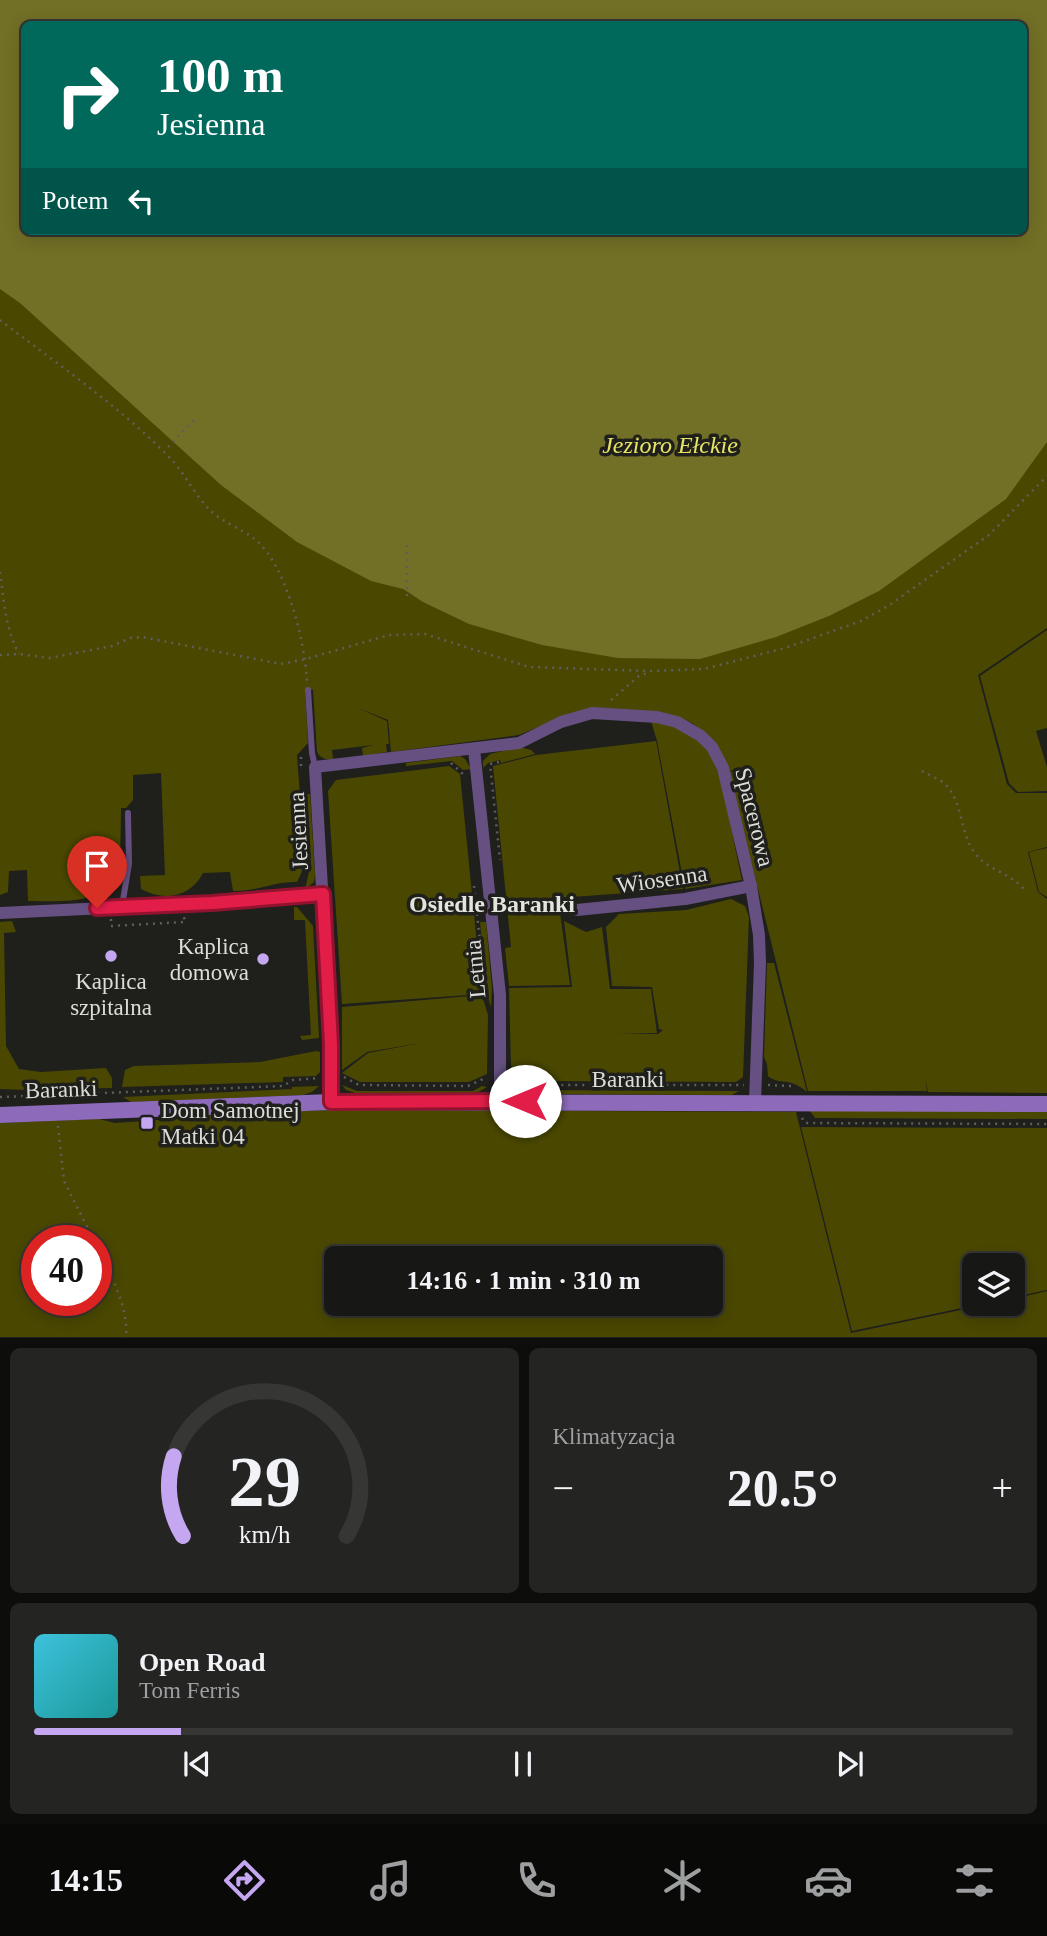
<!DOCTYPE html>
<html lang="pl">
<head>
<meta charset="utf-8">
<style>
	:root { --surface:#171715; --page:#242422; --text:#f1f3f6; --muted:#9e9fa0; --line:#363634; --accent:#c5a7f1 }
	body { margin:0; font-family:"Times New Roman",serif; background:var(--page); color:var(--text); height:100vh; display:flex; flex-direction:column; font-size:26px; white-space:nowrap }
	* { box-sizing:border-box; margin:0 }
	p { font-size:23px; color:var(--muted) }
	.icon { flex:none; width:38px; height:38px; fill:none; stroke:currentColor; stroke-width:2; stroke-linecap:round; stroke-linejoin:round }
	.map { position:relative; height:1338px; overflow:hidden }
	.panel { display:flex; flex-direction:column; gap:10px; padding:10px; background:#0d0d0c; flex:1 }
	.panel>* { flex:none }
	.guide { position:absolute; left:21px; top:21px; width:1006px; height:214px; border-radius:10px; box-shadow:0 4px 18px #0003,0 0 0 2px var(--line); background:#00695c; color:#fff; overflow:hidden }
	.tools { position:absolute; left:962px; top:1253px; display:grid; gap:14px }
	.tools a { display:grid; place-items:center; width:63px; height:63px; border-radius:10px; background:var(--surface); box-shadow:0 4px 18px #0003,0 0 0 2px var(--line); font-size:35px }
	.speed { position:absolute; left:21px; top:1225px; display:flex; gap:14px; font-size:35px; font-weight:700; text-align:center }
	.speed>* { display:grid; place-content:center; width:91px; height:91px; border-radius:50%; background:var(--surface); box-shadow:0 4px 18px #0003,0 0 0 2px var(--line); line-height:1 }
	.speed .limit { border:10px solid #d22; background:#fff; color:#111 }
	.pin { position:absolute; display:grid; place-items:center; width:60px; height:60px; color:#fff; margin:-72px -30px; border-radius:50% 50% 50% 0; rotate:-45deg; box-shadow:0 0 7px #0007 }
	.pin .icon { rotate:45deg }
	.me { position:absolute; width:77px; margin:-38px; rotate:270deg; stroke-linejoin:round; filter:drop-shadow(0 0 5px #0008) }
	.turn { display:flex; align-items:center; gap:24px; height:147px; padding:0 21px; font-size:32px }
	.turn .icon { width:91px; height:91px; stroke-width:2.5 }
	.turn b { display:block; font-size:49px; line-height:60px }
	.then { display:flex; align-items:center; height:66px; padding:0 21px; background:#0003; gap:14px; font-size:26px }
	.big { font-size:52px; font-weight:700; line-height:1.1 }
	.panel .card { flex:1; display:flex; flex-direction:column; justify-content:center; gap:10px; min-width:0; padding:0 24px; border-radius:10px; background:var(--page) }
	.panel .dial { align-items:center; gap:0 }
	.dial svg { height:182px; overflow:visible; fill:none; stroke:var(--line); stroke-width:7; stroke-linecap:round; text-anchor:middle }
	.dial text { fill:var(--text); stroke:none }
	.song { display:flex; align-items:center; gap:21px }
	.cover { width:84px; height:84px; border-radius:10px; background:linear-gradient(135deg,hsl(190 70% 55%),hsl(180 70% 35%)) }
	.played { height:7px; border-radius:4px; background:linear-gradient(90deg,var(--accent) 15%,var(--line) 15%) }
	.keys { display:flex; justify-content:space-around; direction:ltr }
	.heat { display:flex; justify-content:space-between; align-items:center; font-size:38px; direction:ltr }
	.panel .tiles { flex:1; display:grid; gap:10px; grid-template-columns:1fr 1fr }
	.card:last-child { grid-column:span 2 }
	.trip { position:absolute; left:324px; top:1246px; width:399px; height:70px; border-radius:10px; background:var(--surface); box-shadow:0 4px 18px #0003,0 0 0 2px var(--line); font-weight:700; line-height:70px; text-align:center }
	.menu { display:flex; height:112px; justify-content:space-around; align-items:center; background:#090908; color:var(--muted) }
	.menu .icon { width:49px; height:49px }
	.menu .on { color:var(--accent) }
	.menu b { font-size:32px; color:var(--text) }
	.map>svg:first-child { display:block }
</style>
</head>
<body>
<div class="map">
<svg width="1047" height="1338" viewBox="0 0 1047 1338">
	<rect width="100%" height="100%" fill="#1f1f1c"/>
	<g fill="#4a4800" fill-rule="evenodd">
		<path d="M0,118L24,231L403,589L417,598L1047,367V628L978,675L1007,784L1016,793H1047V847L1028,852L1038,892L1047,899V1093L928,1092L925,1078L927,1091H808L729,772L753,766L729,771L705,733L692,723L677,717L588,711L571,713L519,735L391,752L388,720L356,707L387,721L389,744H386L387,752L363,756L362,748L373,745L332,750L333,759C325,760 320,758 317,752L313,690H305L308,743L297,755L305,865L297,882C275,881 255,892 233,891L230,872L203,873C191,897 164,902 141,889L140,876L165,875L161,773L133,775V800L126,808H121L120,872C106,906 58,901 28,901L27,870L9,871L8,892L0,895Z"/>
		<path d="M1047,630V728L1036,731L1047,767V791L1018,792L1009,783L980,676Z"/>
		<path d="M651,721C710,728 719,765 729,816C733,837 737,858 742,880L685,889L657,741Z"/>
		<path d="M656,741L683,889L558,898L570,985L509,986L505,948L511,947L493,766L536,755Z"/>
		<path d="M519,747L531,750L535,754L501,763L500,760L488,763L483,768V761L490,754Z"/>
		<path d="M460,756L465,759L471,769L463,770L452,761L406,766V763Z"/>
		<path d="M449,766L460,774L482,994L342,1004L328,791L336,780Z"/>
		<path d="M307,794H310L315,875L314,882L305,889L311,864Z"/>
		<path d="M1047,848V897L1039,892L1029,852Z"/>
		<path d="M731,899L745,906L749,917L743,1077L736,1082L529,1081L514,1072L511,1065L509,988L572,987L564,921L586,932L602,927L610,989H651L657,1033H617L658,1034L663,1030L659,1029L652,987L612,986L606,927L619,914L686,910Z"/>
		<path d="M294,907H297L313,926L319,1038L302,1040L300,1036L311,1035L305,920H294Z"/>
		<path d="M12,921L16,932L4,933L6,1046L19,1069L41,1072L106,1068L112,1078V1088L27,1090L0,1089V922Z"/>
		<path d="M480,922H486L492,988L491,1007L487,994Z"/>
		<path d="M767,963H774L807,1092C789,1076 780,1086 768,1076L767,1064L764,1057Z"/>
		<path d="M482,995L488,1015L487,1074L469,1082H360L342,1073L368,1053L421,1043L367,1052L342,1070V1007Z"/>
		<path d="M316,1051L320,1052V1072L316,1076L283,1077V1082L122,1087L125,1070L134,1066L260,1062Z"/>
		<path d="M342,1085L357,1091H473L482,1086L487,1087L475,1094H358L346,1090Z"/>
		<path d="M319,1086L312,1092L303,1095L131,1102L123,1097L292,1089V1087Z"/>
		<path d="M511,1086L528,1090L739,1091L732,1095L529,1094L522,1093Z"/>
		<path d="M332,1110L796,1112L851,1333L989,1304H1013V1299L1047,1291V1337H0V1123L99,1119L115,1123L187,1118L209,1114ZM37,1241H96V1300H37ZM336,1258H710V1304H336Z"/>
		<path d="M810,1111H1047V1119L815,1118Z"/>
		<path d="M801,1127L1047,1128V1290L1013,1297V1265H975V1304H981L852,1331Z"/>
	</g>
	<path fill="#727026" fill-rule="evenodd" d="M0,0H1047V442L1006,499L879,591L829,616L776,637L700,659L618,658L542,645L469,624L423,602L403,589L371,581L297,542L221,485L20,303L0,289ZM24,24H1024V231H24Z"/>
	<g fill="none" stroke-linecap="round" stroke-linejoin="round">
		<g stroke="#5e5e5b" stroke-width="2.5" stroke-dasharray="2 5" stroke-linecap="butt">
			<path d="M0,320C57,364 118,405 169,457C185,473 195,496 211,511C224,523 242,529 256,540C287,567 305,642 307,682"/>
			<path d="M168,447L197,417"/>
			<path d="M0,572C4,600 5,628 19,654"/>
			<path d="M407,596V542"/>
			<path d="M0,655L19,654L49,658L112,646L130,638L142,637L281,664L306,659L389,635L425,634L529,667L650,671L704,669L785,648L861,621L888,606L989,535L1047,476"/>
			<path d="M611,700L639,676L647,673"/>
			<path d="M499,762L490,764L500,860"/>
			<path d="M451,763L464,775"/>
			<path d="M301,766V755L303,753"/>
			<path d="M922,771C929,775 940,779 946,785C963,803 960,833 974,852C987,871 1013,873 1026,892"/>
			<path d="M474,886L486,998"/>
			<path d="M111,919V926L185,922L184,917"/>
			<path d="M344,1077L359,1085L468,1086L487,1077"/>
			<path d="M514,1078L527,1085H744"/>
			<path d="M768,1085L791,1086L795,1088"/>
			<path d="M0,1097L283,1086L293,1080L320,1078"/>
			<path d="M802,1118L805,1123L1047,1124"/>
			<path d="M58,1126L64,1181L94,1241"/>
			<path d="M96,1246C110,1274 129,1306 126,1338"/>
		</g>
		<g stroke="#655081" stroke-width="6">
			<path d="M308,690L312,753L315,767"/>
			<path d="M122,906L129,864L128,813"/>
		</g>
		<g stroke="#655081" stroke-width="12">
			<path d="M474,749L500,995V1101"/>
			<path d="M577,910L685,899L751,886"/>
			<path d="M0,913L212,903L323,894"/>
			<path d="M331,1102V1044L315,767L519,743L561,722L592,713L657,717L677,722L701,736L712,747L723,768L751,886L759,935L760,963L755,1102"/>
		</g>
		<path stroke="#8d6bba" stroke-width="16" d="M0,1115L331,1102L1047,1104"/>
	</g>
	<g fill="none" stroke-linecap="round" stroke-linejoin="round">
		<g stroke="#92132f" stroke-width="18">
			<path id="route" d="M97,908L212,903L323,894L331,1044V1102L525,1101"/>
		</g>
		<use href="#route" stroke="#e11d48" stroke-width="12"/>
	</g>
	<g fill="#c5a7f1" stroke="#1f1f1c" stroke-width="2.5">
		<circle cx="111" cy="956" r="7"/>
		<circle cx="263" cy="959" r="7"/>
		<rect x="140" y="1116" width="14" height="14" rx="3.5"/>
	</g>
	<g text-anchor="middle" stroke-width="7" stroke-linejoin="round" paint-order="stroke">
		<g font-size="23" fill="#dcdcd9" stroke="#1f1f1c">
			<text transform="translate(755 817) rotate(76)" y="8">Spacerowa</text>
			<text transform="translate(298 831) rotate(-93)" y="8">Jesienna</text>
			<text transform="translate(662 879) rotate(-8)" y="8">Wiosenna</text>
			<text transform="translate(475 969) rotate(-95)" y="8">Letnia</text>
			<text x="628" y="1087">Baranki</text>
			<text transform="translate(61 1089) rotate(-2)" y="8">Baranki</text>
		</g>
		<g font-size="23" fill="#dcdcd9" stroke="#1f1f1c" text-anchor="end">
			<text x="249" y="954">Kaplica<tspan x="249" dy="26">domowa</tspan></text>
			<text x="111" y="989" text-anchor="middle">Kaplica<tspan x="111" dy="26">szpitalna</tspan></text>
			<text x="161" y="1118" text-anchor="start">Dom Samotnej<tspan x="161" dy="26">Matki 04</tspan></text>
		</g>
		<g font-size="24" font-style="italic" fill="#e7e464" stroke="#1f1f1c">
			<text x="670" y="453">Jezioro Ełckie</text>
		</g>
		<g font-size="24" font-weight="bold" fill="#e4e4de" stroke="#1f1f1c">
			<text x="492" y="912">Osiedle Baranki</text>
		</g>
	</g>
</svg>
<div class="tools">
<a><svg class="icon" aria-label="layers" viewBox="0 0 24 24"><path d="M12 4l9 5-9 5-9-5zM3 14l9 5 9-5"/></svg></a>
</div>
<div class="speed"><div class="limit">40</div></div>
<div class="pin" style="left:97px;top:908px;background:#d93025"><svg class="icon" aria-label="arrive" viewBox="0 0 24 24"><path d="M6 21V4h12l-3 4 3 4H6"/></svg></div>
<svg class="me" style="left:525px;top:1101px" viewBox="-20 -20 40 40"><circle r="19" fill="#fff"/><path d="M0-13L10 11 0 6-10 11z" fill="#e11d48"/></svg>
<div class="trip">14:16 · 1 min · 310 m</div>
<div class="guide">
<div class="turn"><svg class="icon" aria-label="right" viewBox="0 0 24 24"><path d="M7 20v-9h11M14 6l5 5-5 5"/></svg><div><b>100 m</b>Jesienna</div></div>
<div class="then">Potem<svg class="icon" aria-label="left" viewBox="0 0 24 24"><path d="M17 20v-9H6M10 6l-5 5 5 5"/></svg></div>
</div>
</div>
<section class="panel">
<div class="tiles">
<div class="card dial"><svg viewBox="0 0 100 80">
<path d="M14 69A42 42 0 1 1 86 69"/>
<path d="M14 69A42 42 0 0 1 10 34" stroke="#c5a7f1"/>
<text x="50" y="56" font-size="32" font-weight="700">29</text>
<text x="50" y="72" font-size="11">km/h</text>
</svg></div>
<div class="card"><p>Klimatyzacja</p>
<div class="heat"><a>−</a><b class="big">20.5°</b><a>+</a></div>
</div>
<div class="card">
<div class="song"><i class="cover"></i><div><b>Open Road</b><p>Tom Ferris</p></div></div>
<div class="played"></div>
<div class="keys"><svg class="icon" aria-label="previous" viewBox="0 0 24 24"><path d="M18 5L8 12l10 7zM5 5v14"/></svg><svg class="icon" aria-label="pause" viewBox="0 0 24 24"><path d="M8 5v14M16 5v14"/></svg><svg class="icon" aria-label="next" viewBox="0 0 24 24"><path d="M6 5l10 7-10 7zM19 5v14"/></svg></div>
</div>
</div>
</section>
<nav class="menu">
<b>14:15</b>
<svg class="icon on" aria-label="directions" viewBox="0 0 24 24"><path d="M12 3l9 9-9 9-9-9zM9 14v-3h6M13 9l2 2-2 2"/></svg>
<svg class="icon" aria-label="music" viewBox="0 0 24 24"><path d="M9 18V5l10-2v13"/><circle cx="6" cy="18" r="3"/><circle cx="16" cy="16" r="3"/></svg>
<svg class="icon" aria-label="phone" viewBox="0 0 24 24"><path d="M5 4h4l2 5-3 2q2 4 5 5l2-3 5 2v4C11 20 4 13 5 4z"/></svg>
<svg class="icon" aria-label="climate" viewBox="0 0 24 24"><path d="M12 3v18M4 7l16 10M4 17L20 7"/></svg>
<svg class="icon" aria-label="car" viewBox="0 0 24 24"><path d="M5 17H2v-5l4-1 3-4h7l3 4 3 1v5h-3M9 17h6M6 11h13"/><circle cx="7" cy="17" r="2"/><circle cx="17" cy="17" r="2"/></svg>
<svg class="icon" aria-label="filters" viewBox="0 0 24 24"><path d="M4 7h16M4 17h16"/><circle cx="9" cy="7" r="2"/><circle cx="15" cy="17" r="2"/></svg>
</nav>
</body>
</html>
